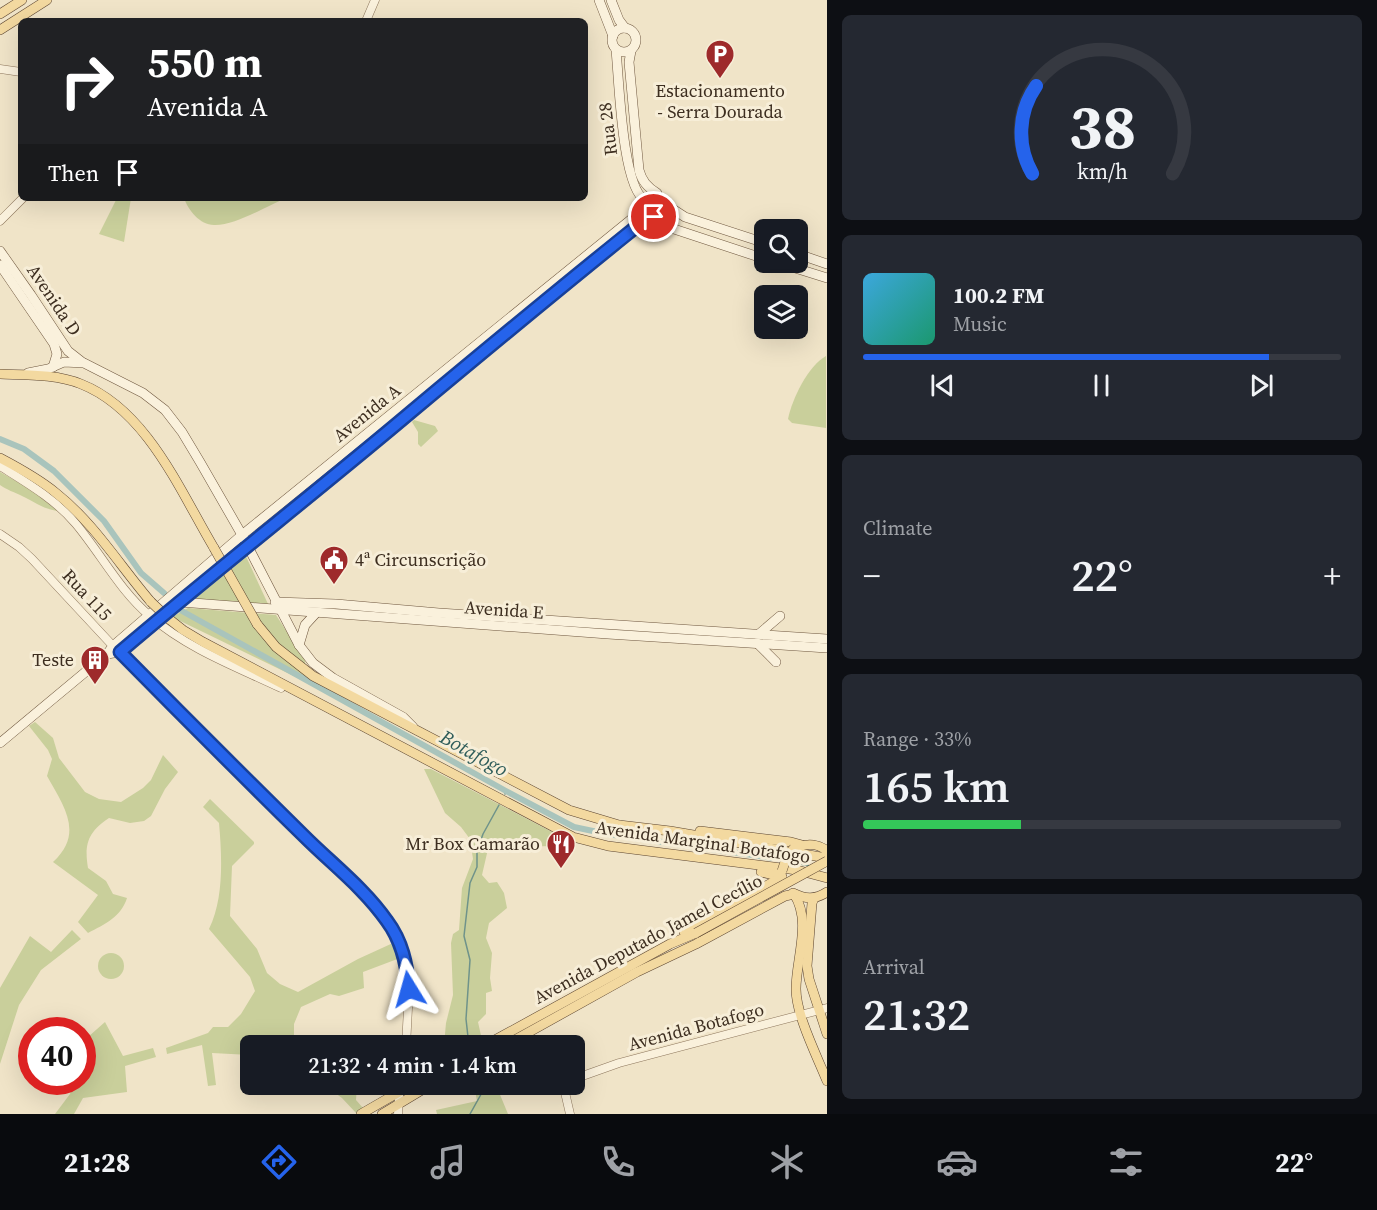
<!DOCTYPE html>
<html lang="en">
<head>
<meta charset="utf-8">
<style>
	:root { --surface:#171b24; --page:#242831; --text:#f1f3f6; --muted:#9ea1a6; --line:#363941; --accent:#2563eb }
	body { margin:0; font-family:"Source Serif 4",serif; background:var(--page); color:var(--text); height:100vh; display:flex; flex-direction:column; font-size:22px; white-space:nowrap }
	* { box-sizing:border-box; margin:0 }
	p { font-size:20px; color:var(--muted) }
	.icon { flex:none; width:33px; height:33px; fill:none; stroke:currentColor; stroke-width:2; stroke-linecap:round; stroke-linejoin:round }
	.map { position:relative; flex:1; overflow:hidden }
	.drawer { display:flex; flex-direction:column; gap:15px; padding:15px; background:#0d0f14; width:550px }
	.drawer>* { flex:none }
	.top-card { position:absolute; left:18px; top:18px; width:570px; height:183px; border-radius:9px; box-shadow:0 6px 24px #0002; background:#202124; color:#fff; overflow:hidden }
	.tools { position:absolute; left:754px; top:219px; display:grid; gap:12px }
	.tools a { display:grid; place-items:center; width:54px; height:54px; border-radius:9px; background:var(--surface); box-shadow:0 6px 24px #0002; font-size:30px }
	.speed { position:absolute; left:18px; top:1017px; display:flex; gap:12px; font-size:30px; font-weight:700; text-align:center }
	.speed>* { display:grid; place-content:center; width:78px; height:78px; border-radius:50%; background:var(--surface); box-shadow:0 6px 24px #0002; line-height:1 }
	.speed .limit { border:9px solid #d22; background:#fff; color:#111 }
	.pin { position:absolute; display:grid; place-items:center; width:51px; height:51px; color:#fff; margin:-26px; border:3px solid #fff; border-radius:50%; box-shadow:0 2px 6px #0007 }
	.me { position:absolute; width:66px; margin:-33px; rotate:352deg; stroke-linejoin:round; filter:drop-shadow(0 0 4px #0008) }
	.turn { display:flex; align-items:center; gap:21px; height:126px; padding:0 30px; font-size:27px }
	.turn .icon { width:78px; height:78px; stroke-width:2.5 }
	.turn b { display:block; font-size:42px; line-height:51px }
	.then { display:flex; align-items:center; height:57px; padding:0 30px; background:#0003; gap:12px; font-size:22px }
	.big { font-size:45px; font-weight:600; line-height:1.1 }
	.drawer .tile { flex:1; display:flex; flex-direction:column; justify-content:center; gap:9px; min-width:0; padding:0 21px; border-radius:9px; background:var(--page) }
	.drawer .dial { align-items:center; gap:0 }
	.dial svg { height:156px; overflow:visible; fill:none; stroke:var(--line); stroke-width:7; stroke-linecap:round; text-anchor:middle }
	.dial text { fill:var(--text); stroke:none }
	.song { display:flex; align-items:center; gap:18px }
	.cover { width:72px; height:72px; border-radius:9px; background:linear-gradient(135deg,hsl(200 70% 55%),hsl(160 70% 35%)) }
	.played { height:6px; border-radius:3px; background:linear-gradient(90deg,var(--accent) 85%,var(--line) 85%) }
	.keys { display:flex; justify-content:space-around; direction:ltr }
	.heat { display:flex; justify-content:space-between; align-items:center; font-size:33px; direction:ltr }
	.charge { height:9px; border-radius:4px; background:linear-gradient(90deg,#34c759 33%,var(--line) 0) }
	.trip { position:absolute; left:240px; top:1035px; width:345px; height:60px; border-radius:9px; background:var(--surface); box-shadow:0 6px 24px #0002; font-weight:600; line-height:60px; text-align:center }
	.tab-bar { display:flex; height:96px; justify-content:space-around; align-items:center; background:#090b0e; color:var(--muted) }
	.tab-bar .icon { width:42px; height:42px }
	.tab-bar .selected { color:var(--accent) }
	.tab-bar b { font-size:27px; color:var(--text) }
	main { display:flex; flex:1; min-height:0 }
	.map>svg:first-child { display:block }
</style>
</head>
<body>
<main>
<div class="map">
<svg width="827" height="1114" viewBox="0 0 827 1114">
	<rect width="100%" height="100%" fill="#f0e4c8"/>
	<g fill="#c9cf9b">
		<path d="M117,198H131L124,242L99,234Z"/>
		<path d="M184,198H286C267,206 234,226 214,225C200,225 188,210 184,198Z"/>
		<path d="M826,356V428L792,423L788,419C792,399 808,366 826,356Z"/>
		<path d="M414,420L435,426L438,431L421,447L418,444V432L412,422Z"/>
		<path d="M0,472L32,490L58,511C43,509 35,502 22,496C14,492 7,490 0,485Z"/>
		<path d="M244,552L268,604L191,600Z"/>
		<path d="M188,608L276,615L305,660L306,682L172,617Z"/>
		<path d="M35,722L53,738L59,758L85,792L99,799L121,802L143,788L151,780L163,755L178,772L165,789L151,816L144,821L130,823L109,818C88,832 84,844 88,868L106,881L113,894L127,898C121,917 105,924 88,933L78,922L98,895L53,862C85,833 63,805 47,776L52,759L48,750L29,726Z"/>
		<path d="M424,769H431L556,834L567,837L554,846L502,847L488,849L482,875L489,883L497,882L504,893L507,908L489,923L486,938L492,953L490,978L492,991L486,993V1014L478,1022L482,1040L473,1045H444L446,1023L453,995L451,943L453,934L459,930L462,888L473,859L470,839L461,827L445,813Z"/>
		<path d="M210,799L254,842V844L232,866L230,916L257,949L267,973L280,984L298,992L358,959L393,943L400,958L363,972L364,988L339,996L330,994L301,1007L294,1024V1045L250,1046V1055L212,1053L216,1085L208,1086L202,1045L167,1054L166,1048L208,1033L213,1027H228L241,1014L255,991L250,977L209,929C224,899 222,857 219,823L203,807Z"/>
		<path d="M72,930L81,939L41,970L19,1005L0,1064V988L30,936L51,952Z"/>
		<circle cx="111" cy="966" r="13"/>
		<path d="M105,1022L123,1056L153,1048L156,1057L125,1066L127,1092L83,1098L74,1114H55L70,1094L74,1082H82L83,1056L88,1037Z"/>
		<path d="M324,1085H357L356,1100L363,1108L356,1113L342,1098Z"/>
		<path d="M474,1085H496L508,1114H437L436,1110L477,1101Z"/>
	</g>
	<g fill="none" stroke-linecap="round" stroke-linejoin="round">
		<g stroke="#6f938a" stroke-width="1.5">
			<path d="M505,794L506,791"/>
			<path d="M773,858L781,860"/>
			<path d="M789,862L811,866"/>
			<path d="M468,1037L466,1019L470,960L464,936L470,883L477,867V851L483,834L499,805"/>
			<path d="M470,1114L484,1089V1084"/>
		</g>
		<g stroke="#a9c4bc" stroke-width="6">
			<path d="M0,439L24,449L54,471L104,521L141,573L164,593"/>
			<path d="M182,611L506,791L574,827L607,834L773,858"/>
		</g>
		<g stroke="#8d765c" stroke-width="9">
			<g id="tertiary">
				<path d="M366,21L375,0"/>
				<path d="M0,69L21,72"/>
				<path d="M0,221L23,198"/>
				<path d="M0,466C27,483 55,499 76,524C101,554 120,591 150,616C188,649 237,667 281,688"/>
				<path d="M0,534L19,547L32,559L113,646L307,839L366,895L388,921L400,943L408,969L409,989L406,1046"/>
				<path d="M574,1079L619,1063L827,1008"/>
				<path d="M567,1084L564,1088L570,1114"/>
				<path d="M398,1114L400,1084"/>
			</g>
		</g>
		<g stroke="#6f573f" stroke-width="10">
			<g id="secondary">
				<path d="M599,0L613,36"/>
				<path d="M611,0L619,20L625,28"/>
				<circle cx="624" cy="40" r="12"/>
				<path d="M616,50C619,78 622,188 645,200"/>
				<path d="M631,51L629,62L639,170C642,181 647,187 657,193"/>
				<path d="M668,206L685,217L765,243"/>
				<path d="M659,217L674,229L765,259"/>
				<path d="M0,251L31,295L68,351L82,362"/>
				<path d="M798,254L827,264"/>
				<path d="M776,262L827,278"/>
				<path d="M0,265L54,344L57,354L53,367"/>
				<path d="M28,373L48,369L64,362L84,363L143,393L165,410L182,432L200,462L242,535L299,645L313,663L333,678L403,717L413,727"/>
				<path d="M180,602L608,634L827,648"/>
				<path d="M275,602L336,604L439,613L827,639"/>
				<path d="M759,634L780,616"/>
				<path d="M757,643L776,662"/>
				<path d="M299,645L305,625L316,613"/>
				<path d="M107,654L120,652L241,550L494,344L552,294L647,219L654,217"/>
				<path d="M0,743L107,654L113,646L242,535L644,209"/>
			</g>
		</g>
		<g stroke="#5b4430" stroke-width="10">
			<g id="primary">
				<path d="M0,14L22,0"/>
				<path d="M0,30L47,0"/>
				<path d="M0,374C26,375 57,374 81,384C147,410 180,491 214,548"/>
				<path d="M0,458C19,468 39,479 56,493C94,523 120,566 151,602"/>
				<path d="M169,619L183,630L203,642L573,837L608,846L797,870L827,878"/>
				<path d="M257,624L276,647L313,676L569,810L619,825L670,831L827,858"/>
				<path d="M700,831L791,842L802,845"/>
				<path d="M798,847C808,843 819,844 827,851"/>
				<path d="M761,872L782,877"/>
				<path d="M793,893C805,899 815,900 827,892"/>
				<path d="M814,898L812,903L807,966L809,979L827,1034"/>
				<path d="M684,932L782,877"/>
				<path d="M484,1046L670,944L696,933"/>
				<path d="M504,1046L637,972L696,944L785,896L794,894C812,921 796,959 796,989C796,1015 817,1056 827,1081"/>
				<path d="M361,1114L413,1084"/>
				<path d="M382,1114L432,1084"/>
			</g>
		</g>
		<use href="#tertiary" stroke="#faf1dc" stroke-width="8"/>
		<use href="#secondary" stroke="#faf1dc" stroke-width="9"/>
		<use href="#primary" stroke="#f3d9a0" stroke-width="9"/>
		<g stroke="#5b4430" stroke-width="10" stroke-linecap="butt">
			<g id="primary-bridge">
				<path d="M214,548L257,624"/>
				<path d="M151,602L169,619"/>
				<path d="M782,871L787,856L794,848"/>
				<path d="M696,933L827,861"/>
			</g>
		</g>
		<use href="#primary-bridge" stroke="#f3d9a0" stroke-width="9"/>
	</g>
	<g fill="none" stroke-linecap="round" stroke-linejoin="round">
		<g stroke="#184099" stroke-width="15">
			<path id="route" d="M409,989C407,964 402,941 387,921C364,888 332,864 304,836C242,775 181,714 120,652C216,570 315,493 411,412C489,347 567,282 646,219L654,217"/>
		</g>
		<use href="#route" stroke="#2563eb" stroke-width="10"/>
	</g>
	<defs>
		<g id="parking-pin" transform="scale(1.5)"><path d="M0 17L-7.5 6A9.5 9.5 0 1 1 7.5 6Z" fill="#9e2a2b" stroke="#f7eed8"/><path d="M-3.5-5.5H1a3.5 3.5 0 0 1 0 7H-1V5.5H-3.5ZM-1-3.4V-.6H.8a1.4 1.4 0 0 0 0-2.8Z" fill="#fff"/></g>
		<g id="civic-pin" transform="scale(1.5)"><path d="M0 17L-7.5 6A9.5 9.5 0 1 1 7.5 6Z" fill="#9e2a2b" stroke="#f7eed8"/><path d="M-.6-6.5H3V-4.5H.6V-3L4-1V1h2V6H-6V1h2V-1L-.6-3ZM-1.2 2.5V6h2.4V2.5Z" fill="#fff"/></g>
		<g id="building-pin" transform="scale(1.5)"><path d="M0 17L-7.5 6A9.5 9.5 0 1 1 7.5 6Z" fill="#9e2a2b" stroke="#f7eed8"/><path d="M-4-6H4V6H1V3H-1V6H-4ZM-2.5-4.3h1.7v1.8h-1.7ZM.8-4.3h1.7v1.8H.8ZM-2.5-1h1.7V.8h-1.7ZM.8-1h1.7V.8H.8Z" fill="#fff"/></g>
		<g id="restaurant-pin" transform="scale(1.5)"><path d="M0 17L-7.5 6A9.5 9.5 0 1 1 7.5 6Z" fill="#9e2a2b" stroke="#f7eed8"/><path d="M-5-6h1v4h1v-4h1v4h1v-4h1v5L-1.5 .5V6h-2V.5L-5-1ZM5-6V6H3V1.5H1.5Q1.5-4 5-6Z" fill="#fff"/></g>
	</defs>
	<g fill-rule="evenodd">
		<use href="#parking-pin" x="720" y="54"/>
		<use href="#civic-pin" x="334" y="560"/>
		<use href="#building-pin" x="95" y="660"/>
		<use href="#restaurant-pin" x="561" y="844"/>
	</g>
	<g text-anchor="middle" stroke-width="6" stroke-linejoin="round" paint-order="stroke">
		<g font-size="18" fill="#3d2e20" stroke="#f7eed8" text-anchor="end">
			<text x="720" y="97" text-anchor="middle">Estacionamento<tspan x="720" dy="21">- Serra Dourada</tspan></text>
			<text x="355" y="566" text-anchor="start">4ª Circunscrição</text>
			<text x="74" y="666">Teste</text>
			<text x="540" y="850">Mr Box Camarão</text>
		</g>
		<g font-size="18" fill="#3d2e20" stroke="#f7eed8">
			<text transform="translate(608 129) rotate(-97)" y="6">Rua 28</text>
			<text transform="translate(54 300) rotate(56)" y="6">Avenida D</text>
			<text transform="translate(367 413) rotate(-39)" y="6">Avenida A</text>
			<text transform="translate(87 595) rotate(47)" y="6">Rua 115</text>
			<text transform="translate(504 610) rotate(4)" y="6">Avenida E</text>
			<text transform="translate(703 842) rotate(8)" y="6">Avenida Marginal Botafogo</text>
			<text transform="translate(648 939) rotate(-28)" y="6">Avenida Deputado Jamel Cecílio</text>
			<text transform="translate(696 1027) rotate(-15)" y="6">Avenida Botafogo</text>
		</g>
		<g font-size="20" font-style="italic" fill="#2f5d5a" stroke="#f7eed8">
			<text transform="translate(474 753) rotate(29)" y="7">Botafogo</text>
		</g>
	</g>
</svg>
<div class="tools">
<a><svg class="icon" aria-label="search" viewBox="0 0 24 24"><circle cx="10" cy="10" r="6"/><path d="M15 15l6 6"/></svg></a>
<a><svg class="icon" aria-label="layers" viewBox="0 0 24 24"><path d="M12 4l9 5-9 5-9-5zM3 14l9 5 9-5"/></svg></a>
</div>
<div class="speed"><div class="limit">40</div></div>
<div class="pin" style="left:654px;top:217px;background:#d93025"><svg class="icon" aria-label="arrive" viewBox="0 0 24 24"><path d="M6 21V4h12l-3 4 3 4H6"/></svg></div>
<svg class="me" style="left:409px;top:989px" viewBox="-20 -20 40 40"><path d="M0-17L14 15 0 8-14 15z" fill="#2563eb" stroke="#fff" stroke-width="4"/></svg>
<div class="trip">21:32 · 4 min · 1.4 km</div>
<div class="top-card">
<div class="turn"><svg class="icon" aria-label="right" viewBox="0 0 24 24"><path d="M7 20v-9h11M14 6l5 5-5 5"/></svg><div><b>550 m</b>Avenida A</div></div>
<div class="then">Then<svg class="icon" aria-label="arrive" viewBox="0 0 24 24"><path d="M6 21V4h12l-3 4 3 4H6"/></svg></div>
</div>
</div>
<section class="drawer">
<div class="tile dial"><svg viewBox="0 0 100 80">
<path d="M14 69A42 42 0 1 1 86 69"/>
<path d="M14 69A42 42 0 0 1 16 24" stroke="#2563eb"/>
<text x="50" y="56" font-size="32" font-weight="700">38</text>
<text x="50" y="72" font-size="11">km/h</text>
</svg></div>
<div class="tile">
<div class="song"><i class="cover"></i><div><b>100.2 FM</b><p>Music</p></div></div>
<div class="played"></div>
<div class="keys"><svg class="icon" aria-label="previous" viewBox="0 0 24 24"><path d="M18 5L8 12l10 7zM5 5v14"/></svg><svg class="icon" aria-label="pause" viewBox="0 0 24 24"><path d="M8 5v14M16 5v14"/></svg><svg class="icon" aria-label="next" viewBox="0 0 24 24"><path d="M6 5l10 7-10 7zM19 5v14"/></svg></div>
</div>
<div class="tile"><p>Climate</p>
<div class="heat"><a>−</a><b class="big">22°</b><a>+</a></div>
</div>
<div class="tile"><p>Range · 33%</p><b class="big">165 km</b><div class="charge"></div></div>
<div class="tile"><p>Arrival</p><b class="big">21:32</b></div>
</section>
</main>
<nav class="tab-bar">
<b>21:28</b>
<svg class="icon selected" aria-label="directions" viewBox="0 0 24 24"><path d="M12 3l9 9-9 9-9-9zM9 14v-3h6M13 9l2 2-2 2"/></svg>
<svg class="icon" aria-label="music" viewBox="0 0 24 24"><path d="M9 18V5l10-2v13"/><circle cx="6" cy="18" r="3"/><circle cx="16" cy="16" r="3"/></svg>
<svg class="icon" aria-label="phone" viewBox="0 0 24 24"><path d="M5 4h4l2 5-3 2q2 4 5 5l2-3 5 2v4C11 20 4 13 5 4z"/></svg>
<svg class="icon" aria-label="climate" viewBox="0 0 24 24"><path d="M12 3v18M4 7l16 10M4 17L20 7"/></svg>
<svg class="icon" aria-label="car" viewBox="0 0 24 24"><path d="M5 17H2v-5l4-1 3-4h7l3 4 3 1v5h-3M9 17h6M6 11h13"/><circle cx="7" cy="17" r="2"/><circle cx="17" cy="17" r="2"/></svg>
<svg class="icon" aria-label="filters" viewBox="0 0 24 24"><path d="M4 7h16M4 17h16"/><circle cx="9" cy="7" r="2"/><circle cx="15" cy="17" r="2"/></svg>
<b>22°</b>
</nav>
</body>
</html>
